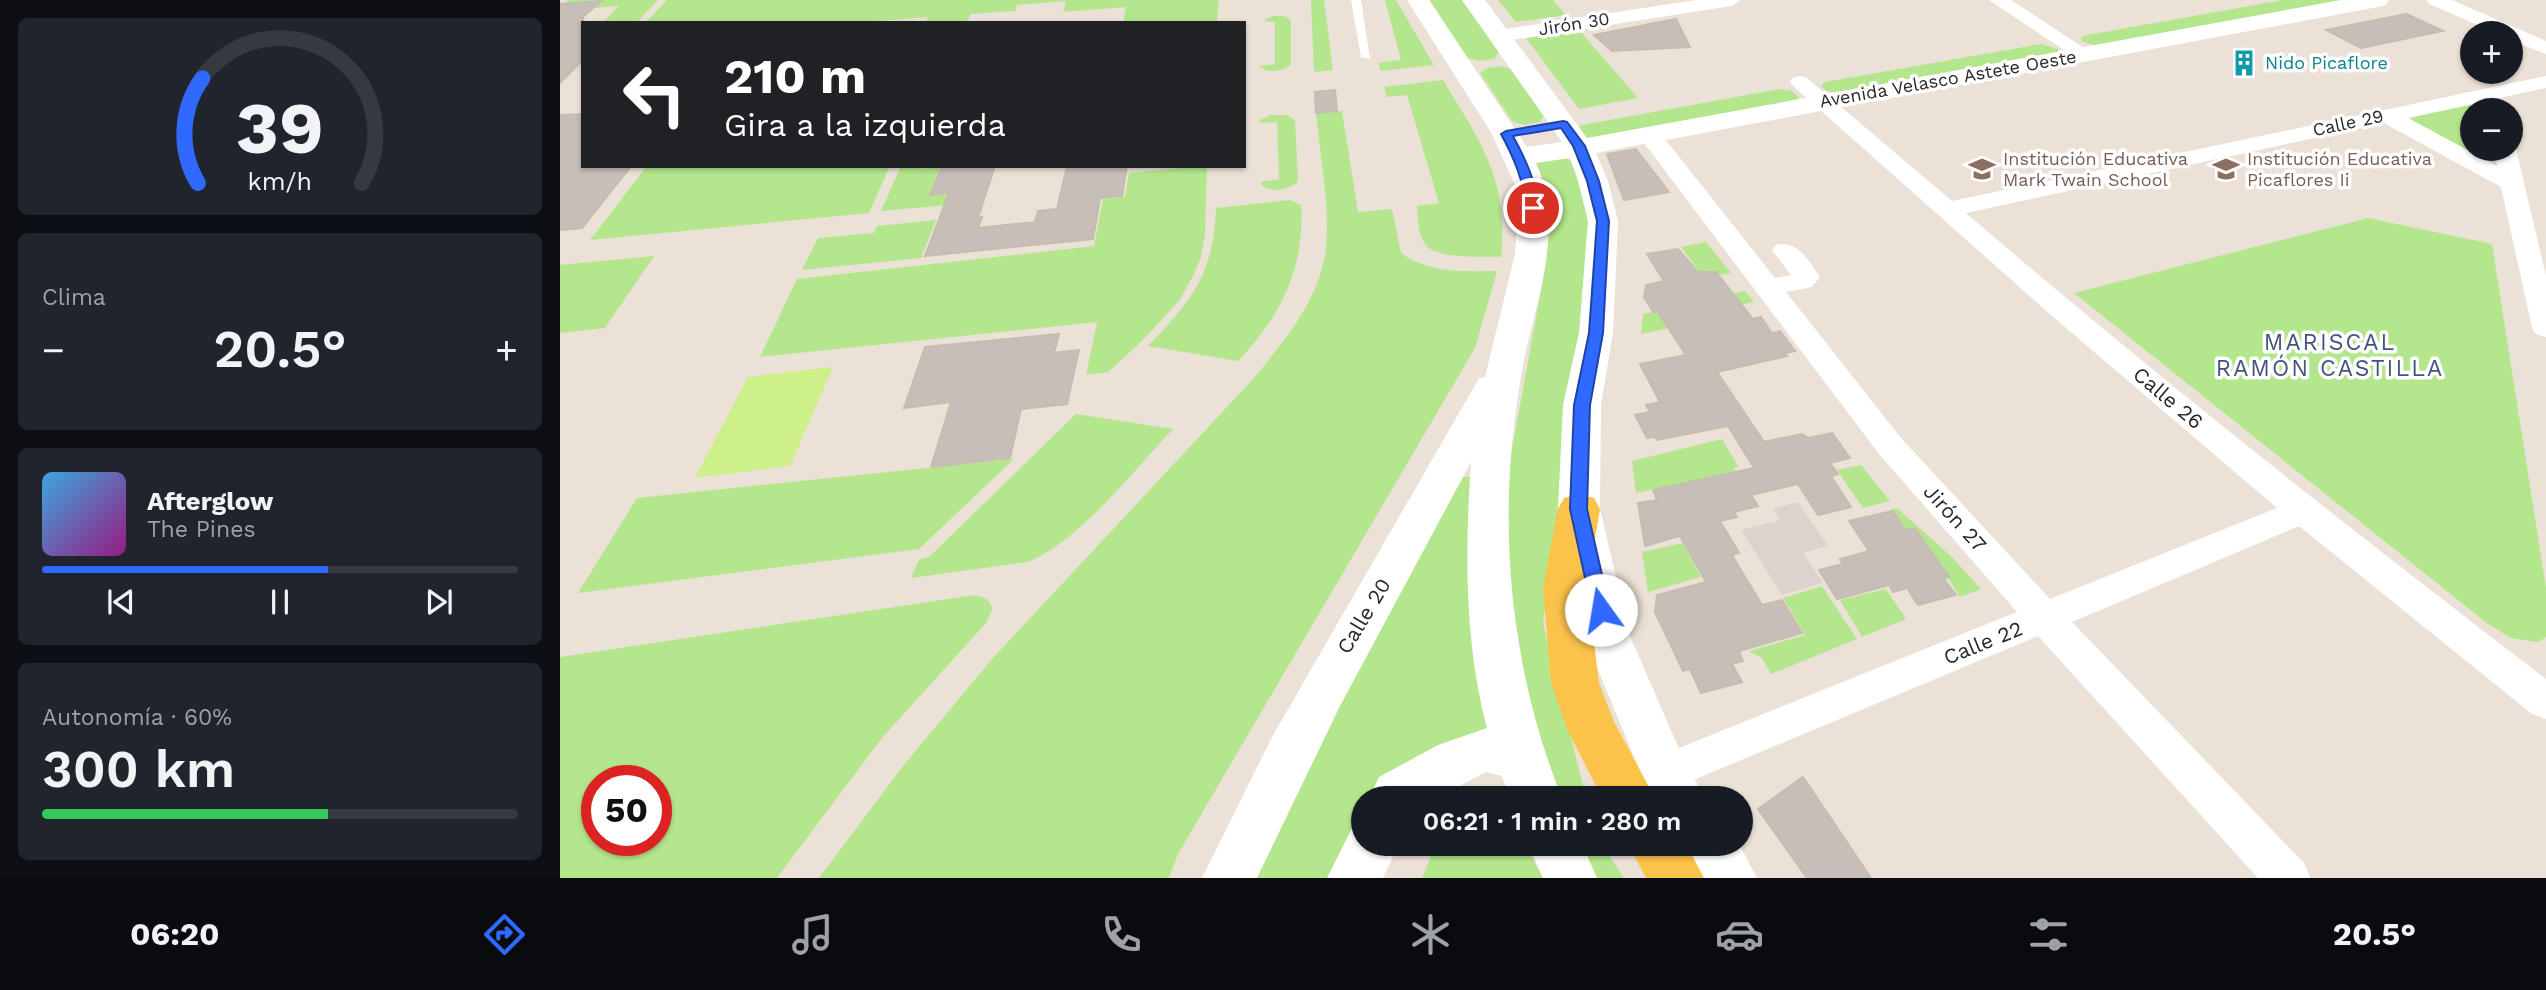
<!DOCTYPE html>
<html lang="es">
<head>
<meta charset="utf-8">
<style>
	:root { --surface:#171b24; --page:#20242c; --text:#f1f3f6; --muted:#9ea1a6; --line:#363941; --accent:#3069ff }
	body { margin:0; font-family:"Work Sans",sans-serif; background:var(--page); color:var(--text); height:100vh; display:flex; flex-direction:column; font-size:26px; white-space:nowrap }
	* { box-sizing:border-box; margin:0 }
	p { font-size:23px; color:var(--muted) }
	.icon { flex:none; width:38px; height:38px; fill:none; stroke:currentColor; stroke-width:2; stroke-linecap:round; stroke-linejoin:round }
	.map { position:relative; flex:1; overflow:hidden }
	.drawer { display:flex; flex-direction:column; gap:18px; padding:18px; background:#0d0f14; width:560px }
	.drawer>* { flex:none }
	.top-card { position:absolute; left:21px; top:21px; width:665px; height:147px; border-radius:0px; box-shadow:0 2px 5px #0004; background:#202124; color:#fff; overflow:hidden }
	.tools { position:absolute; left:1900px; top:21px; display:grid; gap:14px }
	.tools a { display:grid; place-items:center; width:63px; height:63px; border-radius:50%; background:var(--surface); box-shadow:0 2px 5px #0004; font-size:35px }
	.speed { position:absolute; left:21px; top:765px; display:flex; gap:14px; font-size:35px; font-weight:700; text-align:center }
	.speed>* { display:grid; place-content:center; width:91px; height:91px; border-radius:50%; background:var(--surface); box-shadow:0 2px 5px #0004; line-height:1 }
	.speed .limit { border:10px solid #d22; background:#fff; color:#111 }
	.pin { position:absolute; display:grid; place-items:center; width:60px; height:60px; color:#fff; margin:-30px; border:4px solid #fff; border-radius:50%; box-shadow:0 2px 7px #0007 }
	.me { position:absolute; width:77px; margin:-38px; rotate:347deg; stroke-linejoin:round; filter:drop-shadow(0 0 5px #0008) }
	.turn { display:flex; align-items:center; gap:24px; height:147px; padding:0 28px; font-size:32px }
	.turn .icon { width:91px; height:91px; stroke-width:2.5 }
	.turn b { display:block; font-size:49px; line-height:60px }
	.big { font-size:52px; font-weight:600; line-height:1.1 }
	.drawer .card { flex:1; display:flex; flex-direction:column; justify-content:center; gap:10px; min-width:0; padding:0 24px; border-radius:10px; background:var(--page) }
	.drawer .dial { align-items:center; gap:0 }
	.dial svg { height:182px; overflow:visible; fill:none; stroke:var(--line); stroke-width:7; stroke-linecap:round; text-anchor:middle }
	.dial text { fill:var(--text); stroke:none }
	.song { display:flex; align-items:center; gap:21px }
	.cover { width:84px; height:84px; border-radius:10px; background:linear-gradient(135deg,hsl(200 70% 55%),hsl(310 70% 35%)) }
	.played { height:7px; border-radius:4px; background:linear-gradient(90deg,var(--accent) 60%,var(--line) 60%) }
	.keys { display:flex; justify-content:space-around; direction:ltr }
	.heat { display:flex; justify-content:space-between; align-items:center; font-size:38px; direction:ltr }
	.charge { height:10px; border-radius:5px; background:linear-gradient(90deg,#34c759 60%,var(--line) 0) }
	.trip { position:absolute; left:791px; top:786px; width:402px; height:70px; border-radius:35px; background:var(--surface); box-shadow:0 2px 5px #0004; font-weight:600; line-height:70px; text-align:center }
	.tab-bar { display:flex; height:112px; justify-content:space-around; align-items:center; background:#090b0e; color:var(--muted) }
	.tab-bar .icon { width:49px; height:49px }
	.tab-bar .on { color:var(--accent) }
	.tab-bar b { font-size:32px; color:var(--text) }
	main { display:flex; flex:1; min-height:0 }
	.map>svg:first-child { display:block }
</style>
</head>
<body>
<main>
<section class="drawer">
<div class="card dial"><svg viewBox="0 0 100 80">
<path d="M14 69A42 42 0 1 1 86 69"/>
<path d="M14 69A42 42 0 0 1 16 23" stroke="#3069ff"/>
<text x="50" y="56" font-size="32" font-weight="700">39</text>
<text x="50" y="72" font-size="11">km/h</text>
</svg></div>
<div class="card"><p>Clima</p>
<div class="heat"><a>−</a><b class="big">20.5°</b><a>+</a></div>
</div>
<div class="card">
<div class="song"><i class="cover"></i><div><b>Afterglow</b><p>The Pines</p></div></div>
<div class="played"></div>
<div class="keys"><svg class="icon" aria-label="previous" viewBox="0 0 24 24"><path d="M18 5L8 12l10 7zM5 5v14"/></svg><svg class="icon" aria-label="pause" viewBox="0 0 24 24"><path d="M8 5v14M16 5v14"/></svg><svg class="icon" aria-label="next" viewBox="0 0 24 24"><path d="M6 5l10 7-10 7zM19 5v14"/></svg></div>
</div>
<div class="card"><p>Autonomía · 60%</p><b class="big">300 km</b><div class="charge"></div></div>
</section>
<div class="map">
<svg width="1986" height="878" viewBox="0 0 1986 878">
	<rect width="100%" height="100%" fill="#ebe1d7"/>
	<g fill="#b4e78d" fill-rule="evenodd">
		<path d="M8,0H98L76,23H42L59,6L35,8L42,0L5,3Z"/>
		<path d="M107,0H659L657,23H563L566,7L503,12L506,1L457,5L455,11L411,14L406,23H366L368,17L292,23H85Z"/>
		<path d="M751,0H764L773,70L754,72Z"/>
		<path d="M825,0H836L874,65L821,71L818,63L841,60Z"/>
		<path d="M870,0H903L939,52L934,59L920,61L907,58Z"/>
		<path d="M938,0H993L1006,15L956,22Z"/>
		<path d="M1723,0H1789L1538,46L1521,41L1522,36Z"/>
		<path d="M712,16H724L731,20V64C724,72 707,74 699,66L715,64V22L703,21Z"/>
		<path d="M1019,30L1078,98L1019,109L966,38Z"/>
		<path d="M1481,44L1498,49V54L1280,93L1267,91L1261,86L1265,82Z"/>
		<path d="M941,66L951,69L984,115L980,122L964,125L952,121L920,73L928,68Z"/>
		<path d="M883,80C921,143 949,179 941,257C923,256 876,260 865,244C858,235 858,218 857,206L879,203L847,95L827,97L824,87Z"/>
		<path d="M1220,89L1232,91L1239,97L1235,102L1032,139L1025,138L1018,128L1022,125Z"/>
		<path d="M1921,103L1922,110H1913V149H1933L1935,155L1932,158L1914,157L1851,121L1852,117Z"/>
		<path d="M782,111L798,212L832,209L841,253C871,274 903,271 937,271L915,348L618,854L609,878H259L343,766L432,659L694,378C725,340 761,298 766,247C770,204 760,157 756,113Z"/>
		<path d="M711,115H727L735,120L738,179L737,183C726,190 710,194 701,184V182L719,179L717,122L700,123V120Z"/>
		<path d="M1003,157L1016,163L1025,189L1032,254L983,623L1026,798H992L978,761L944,549L950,460L987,258V227L973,166L983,158Z"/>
		<path d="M87,166H330L309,213L30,240Z"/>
		<path d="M341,166H361L360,169L380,167L369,196L412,192L416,182L430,180L423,202L321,211Z"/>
		<path d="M647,166L645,234L641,257L633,276L619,301L582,341L548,372L526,375L537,322L200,357L237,279L534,246L543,199L565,197L569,173Z"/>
		<path d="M730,200L741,205C745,268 721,316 678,361L588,346C633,299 653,275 656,208Z"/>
		<path d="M1808,218L1932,244L1986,588V637L1978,642L1951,638L1928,624L1514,293Z"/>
		<path d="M376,220L361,258L242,270L258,238L314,233L317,226Z"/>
		<path d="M1146,242L1171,273L1160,275L1157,272L1146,274L1144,271H1139L1121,247Z"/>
		<path d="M94,256L45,328L0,333V265Z"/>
		<path d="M1185,291L1194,302L1157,309L1148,320L1081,334L1083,314L1163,298L1162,296Z"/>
		<path d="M516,414L613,429C575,469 517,544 467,562L351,578L359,559L369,557Z"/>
		<path d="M1162,439L1178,466L1174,468L1175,472L1076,493L1072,461Z"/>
		<path d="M454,459L359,549L18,593L77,498Z"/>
		<path d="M1301,465L1330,501L1303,508L1277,470Z"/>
		<path d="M917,476L916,584L928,739L814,798H803V817L771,878H691L896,478Z"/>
		<path d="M1337,508L1392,557L1421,589L1400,597L1355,527L1345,529L1332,509Z"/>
		<path d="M1123,543L1141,577L1088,592L1082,552Z"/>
		<path d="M1262,586L1297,639L1211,674L1202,658L1189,651L1245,635L1223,598Z"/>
		<path d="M1326,589L1346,619L1302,637L1280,600Z"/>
		<path d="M415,595L427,599L433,608L426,623L322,738L217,878H0V657ZM37,780H96V840H37Z"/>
		<path d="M876,844H965L983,878H862Z"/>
		<path d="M1010,844H1041L1064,878H1023Z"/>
	</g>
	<path fill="#cdf088" d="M273,367L230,466L135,478L188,377Z"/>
	<path fill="#dbd4ce" d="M1238,502L1268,546L1243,553L1263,583L1222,595L1181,530L1220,520L1213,509Z"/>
	<g fill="#c6beb7" stroke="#c6bdb1" stroke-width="2">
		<path d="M41,1L23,17V60L0,83V4Z"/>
		<path d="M1846,14L1883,31L1801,48L1766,30Z"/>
		<path d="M1116,19L1130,47L1052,51L1034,35Z"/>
		<path d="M775,90L777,111L756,113L755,92Z"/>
		<path d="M23,114V166H71L22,228L0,230V115Z"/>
		<path d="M1076,149L1109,192L1064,200L1047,154Z"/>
		<path d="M382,166H435L418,218L422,217L418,228L475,222L478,211L497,209L507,166H567L562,196L540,198L533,239L365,256L389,193L370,195Z"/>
		<path d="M1118,249L1138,272H1156L1193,319L1201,317L1212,333L1220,331L1235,351L1225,353L1227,356L1157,372L1204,442L1242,434L1248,438L1272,433L1290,458L1270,463L1278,474L1271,476L1291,507L1258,515L1238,484L1191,495L1198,506L1174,512L1177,517L1160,521L1179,553L1172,555L1202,605L1222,600L1242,633L1179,651L1183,661L1172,664L1182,682L1141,693L1130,669L1123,671L1095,612L1097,595L1146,582L1120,536L1085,546L1078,503L1097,500L1093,490L1194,468L1168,426L1097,440L1095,437L1087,438L1075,415L1090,412L1086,405L1100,402L1080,364L1126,355L1097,311L1093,312L1084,297L1086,285L1104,281L1087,254Z"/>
		<path d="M499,334L494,353L519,350L507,404L461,409L450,458L371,467L391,402L344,408L365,347Z"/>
		<path d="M1333,511L1345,530L1355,528L1389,577L1384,579L1396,595L1358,605L1347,588L1333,592L1329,585L1277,599L1259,570L1283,564L1280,559L1309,551L1289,521Z"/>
		<path d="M1243,777L1311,878H1247L1198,809Z"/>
	</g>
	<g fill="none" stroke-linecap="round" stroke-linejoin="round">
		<path fill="#fff" fill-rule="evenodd" d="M791,0H801L810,59L801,57Z"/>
		<g fill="#fff" fill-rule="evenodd">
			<path d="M1136,0H1181L1172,6L939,42L929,36L939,30Z"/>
			<path d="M1429,0H1451L1533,54L1530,58H1516Z"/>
			<path d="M1867,0H1892L1986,41V54L1951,40V33H1936L1869,4Z"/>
			<path d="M1240,76L1247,78L1392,201L1986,76V88L1848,118L1937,166L1934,149H1951V144L1956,149L1986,276V337L1976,334L1972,328L1941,187L1824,123L1406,213C1594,375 1789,528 1986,679V719L1972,714L1739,526L1512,622L1744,863L1750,878H1698L1478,636L1119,786L1104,792L1089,786L1083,773L1089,760L1457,612L1319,454L1081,139L1078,134L1081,129H1097L1215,278L1231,275L1212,250L1216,245C1237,239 1249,261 1260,277L1252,287L1226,292L1341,438L1490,599L1717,508L1492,316L1233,86L1230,82L1233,78Z"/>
		</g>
		<g fill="#fff" fill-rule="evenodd">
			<path d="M847,0H869L967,147L1002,142L902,0H925L1027,138L1781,0H1829L1826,5L1818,7L1036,153L1048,181L1058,221L1053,333L1041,405L1040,509L1070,636L1123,758L1145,798H1091L1024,636L998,509L1003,405L1019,333L1028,221L1018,181L1010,158L976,163C1004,224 979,293 965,355C959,385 955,414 952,444C941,565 957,686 1002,798H950L942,776L926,772L877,798H809L819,777L878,745L927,728C904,642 905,550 911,462L780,706L697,878H642L712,737L914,387L919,378L925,377L955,254L958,214L955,185L932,134Z"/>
			<path d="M803,822V844H839L823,878H767L793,826Z"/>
			<path d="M968,844H1022L1037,878H983Z"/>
			<path d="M1121,844H1179L1197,878H1139Z"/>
		</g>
		<g fill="#fcc34b" fill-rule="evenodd">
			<path d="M1019,494L1034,498L1040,509L1027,586L1039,683L1054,722L1095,798H1042L1008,731L991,683L983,586L998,509L1004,498Z"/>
			<path d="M1068,844H1126L1144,878H1086Z"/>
		</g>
	</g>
	<path fill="#3069ff" stroke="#1f44a6" stroke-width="2" d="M1003,121L1007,122L1025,146L1039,181L1049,221L1043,333L1030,405L1027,509L1050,610L1048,616L1041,618L1035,616L1032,610L1010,509L1014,405L1029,333L1037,221L1027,181L1013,146L1001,128L953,136C966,160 976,182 979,208L973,212L966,208C964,181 954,158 941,134L946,131Z"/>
	<defs>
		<g id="building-bare" transform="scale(2.1)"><path d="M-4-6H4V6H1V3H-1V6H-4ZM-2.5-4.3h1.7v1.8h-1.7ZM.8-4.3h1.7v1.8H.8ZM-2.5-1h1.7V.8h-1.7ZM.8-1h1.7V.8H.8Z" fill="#0f9aa8" stroke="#fff" stroke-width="2.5" paint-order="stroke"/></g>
		<g id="school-bare" transform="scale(2.1)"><path d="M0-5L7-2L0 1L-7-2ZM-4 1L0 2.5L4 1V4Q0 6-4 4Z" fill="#8d6e63" stroke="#fff" stroke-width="2.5" paint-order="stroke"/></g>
	</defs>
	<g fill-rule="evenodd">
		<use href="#building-bare" x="1684" y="63"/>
		<use href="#school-bare" x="1422" y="169"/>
		<use href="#school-bare" x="1666" y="169"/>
	</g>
	<g text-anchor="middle" stroke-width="7" stroke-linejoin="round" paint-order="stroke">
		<g font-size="18" fill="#272727" stroke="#fff">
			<text transform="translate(1014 24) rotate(-9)" y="6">Jirón 30</text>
			<text transform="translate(1388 79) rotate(-10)" y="6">Avenida Velasco Astete Oeste</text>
			<text transform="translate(1788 123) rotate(-12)" y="6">Calle 29</text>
		</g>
		<g font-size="18" fill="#0d838f" stroke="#fff" text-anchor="start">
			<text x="1705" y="69">Nido Picaflore</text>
		</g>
		<g font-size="18" fill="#785e54" stroke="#fff" text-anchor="start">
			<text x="1443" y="165">Institución Educativa<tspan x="1443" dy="21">Mark Twain School</tspan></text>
			<text x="1687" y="165">Institución Educativa<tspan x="1687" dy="21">Picaflores Ii</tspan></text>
		</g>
		<g font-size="21" fill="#272727" stroke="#fff">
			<text transform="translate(1608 398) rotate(40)" y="7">Calle 26</text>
			<text transform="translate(1395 518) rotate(48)" y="7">Jirón 27</text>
			<text transform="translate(804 616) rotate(-59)" y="7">Calle 20</text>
			<text transform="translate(1423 643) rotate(-22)" y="7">Calle 22</text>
		</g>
		<g font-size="23" letter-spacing="2" fill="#44537b" stroke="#fff">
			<text x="1770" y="350">MARISCAL<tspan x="1770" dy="26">RAMÓN CASTILLA</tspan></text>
		</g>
	</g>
</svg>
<div class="tools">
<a>+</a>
<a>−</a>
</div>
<div class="speed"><div class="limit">50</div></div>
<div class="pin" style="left:973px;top:208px;background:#d93025"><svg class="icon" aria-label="arrive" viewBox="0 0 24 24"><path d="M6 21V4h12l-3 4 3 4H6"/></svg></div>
<svg class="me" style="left:1041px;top:610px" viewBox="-20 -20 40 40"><circle r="19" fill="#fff"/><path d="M0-13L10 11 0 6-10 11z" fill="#3069ff"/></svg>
<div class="trip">06:21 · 1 min · 280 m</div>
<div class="top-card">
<div class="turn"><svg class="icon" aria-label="left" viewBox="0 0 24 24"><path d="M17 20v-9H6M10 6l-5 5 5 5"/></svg><div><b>210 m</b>Gira a la izquierda</div></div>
</div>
</div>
</main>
<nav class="tab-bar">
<b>06:20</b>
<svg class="icon on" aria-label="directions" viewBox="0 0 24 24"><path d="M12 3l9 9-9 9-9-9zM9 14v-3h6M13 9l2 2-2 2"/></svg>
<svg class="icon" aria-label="music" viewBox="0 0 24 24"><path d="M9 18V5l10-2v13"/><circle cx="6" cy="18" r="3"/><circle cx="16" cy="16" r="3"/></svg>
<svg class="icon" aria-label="phone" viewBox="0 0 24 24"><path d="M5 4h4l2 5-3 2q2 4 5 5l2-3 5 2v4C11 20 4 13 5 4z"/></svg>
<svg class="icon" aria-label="climate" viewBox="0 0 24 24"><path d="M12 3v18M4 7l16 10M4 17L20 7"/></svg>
<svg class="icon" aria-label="car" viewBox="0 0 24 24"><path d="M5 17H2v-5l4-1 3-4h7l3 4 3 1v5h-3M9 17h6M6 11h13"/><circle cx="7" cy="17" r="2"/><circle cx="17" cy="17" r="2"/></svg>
<svg class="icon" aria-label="filters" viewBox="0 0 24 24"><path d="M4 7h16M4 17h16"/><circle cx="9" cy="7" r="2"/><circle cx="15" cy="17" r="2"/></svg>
<b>20.5°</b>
</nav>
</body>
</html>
